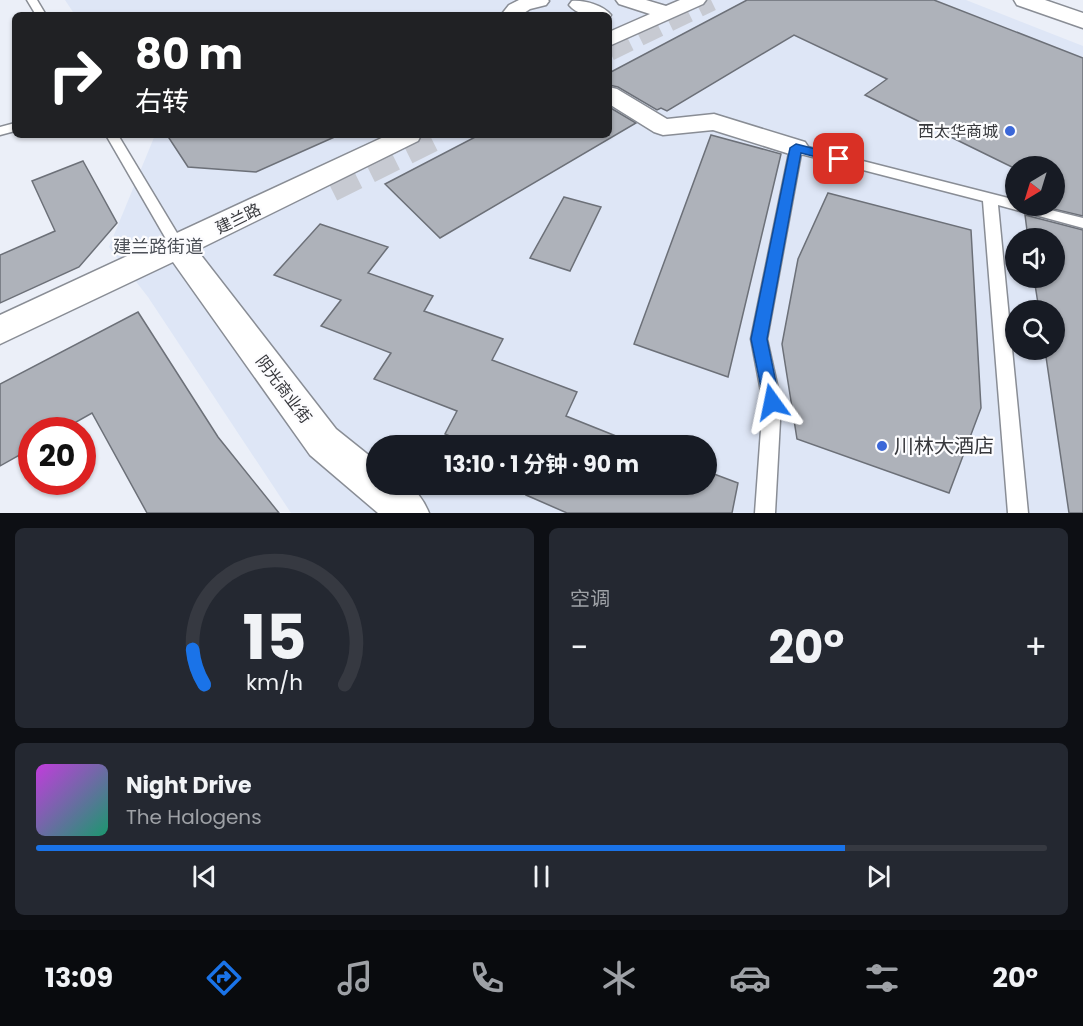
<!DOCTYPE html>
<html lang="zh">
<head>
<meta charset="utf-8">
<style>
	:root { --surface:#171b24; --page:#242831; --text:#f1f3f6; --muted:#9ea1a6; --line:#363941; --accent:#1a73e8 }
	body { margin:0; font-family:Poppins,"Noto Sans SC",sans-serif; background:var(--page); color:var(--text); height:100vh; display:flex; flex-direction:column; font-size:22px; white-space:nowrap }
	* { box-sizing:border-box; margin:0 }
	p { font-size:20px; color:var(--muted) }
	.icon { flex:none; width:33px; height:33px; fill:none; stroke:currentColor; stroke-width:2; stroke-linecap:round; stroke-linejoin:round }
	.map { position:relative; height:513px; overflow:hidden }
	.sheet { display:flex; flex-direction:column; gap:15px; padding:15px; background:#0d0f14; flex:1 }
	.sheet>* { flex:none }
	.banner { position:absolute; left:12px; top:12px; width:600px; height:126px; border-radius:9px; box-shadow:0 2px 4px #0004; background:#202124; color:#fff; overflow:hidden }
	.needle { width:39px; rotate:218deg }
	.controls { position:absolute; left:1005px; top:156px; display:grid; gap:12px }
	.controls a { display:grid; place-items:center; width:60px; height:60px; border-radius:50%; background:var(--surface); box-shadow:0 2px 4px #0004; font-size:30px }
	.speed { position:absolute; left:18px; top:417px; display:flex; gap:12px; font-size:30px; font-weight:700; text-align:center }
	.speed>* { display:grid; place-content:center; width:78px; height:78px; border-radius:50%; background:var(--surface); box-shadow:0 2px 4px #0004; line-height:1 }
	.speed .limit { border:9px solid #d22; background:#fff; color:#111 }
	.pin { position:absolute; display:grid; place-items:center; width:51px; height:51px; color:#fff; margin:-26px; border-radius:12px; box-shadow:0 3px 9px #0006 }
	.me { position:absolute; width:66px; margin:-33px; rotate:348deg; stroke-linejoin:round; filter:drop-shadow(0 0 4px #0008) }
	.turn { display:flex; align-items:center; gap:21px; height:126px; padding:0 24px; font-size:27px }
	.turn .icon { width:78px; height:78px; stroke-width:2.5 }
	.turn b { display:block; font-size:42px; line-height:51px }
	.big { font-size:45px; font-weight:700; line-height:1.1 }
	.sheet .widget { flex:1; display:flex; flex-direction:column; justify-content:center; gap:9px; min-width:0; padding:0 21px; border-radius:9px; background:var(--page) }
	.sheet .dial { align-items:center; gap:0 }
	.dial svg { height:156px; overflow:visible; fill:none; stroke:var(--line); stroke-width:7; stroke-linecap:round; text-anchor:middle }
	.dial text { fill:var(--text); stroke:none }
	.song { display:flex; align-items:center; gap:18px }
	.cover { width:72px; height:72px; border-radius:9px; background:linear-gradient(135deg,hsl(290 70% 55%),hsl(160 70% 35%)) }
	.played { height:6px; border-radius:3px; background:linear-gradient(90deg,var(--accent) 80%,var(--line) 80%) }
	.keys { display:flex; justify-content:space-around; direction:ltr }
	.heat { display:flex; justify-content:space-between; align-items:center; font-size:33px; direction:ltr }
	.sheet .tiles { flex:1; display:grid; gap:15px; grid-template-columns:1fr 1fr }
	.widget:last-child { grid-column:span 2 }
	.trip { position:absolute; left:366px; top:435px; width:351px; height:60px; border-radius:30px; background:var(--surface); box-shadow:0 2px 4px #0004; font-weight:700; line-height:60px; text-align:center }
	.tab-bar { display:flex; height:96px; justify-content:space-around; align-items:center; background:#090b0e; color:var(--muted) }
	.tab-bar .icon { width:42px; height:42px }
	.tab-bar .selected { color:var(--accent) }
	.tab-bar b { font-size:27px; color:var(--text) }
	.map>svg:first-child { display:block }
</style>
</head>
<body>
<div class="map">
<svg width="1083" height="513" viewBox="0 0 1083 513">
	<rect width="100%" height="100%" fill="#ebeff8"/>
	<path fill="#dee6f6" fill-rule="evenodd" d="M65,0H966L1083,46V513H291L148,297L109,247L155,135H609V15H75ZM1016,166H1054V206H1016ZM1016,238H1054V278H1016ZM1016,310H1054V350H1016ZM376,446H706V484H376Z"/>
	<g fill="#aeb2ba" stroke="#6c7078" stroke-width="1.5">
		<path d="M747,0H934L1083,58V216L1041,206H1054V166H1016V169L865,95L887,79L794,35L667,111L661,108L657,110L618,87L609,85V73Z"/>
		<path d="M609,107L636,123L440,238L385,184L479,135H609Z"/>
		<path d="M167,135H339L256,172L188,167Z"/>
		<path d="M711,135L781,154L728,377L634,344Z"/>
		<path d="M83,161L117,223L79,267L0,303V255L55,231L32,181Z"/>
		<path d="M828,193L971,230L981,408L949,493L797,439L782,344L798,259Z"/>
		<path d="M564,197L601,207L570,271L530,258Z"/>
		<path d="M1025,215L1083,230V513H1069L1045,350H1054V310H1039L1034,278H1054V238H1028Z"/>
		<path d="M320,224L388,247L368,273L433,296L424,311L503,339L492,360L577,392L566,416L641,446H473L445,434L457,411L374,379L391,353L321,326L341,300L274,275Z"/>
		<path d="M138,312L218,437L279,513H147L92,413L62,430H32V448L0,466V384Z"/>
		<path d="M706,471L738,483L732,513H567L526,495L531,484H706Z"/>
	</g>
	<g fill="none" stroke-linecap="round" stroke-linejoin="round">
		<path stroke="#c7cad2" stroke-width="22" stroke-dasharray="22 11" stroke-linecap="butt" d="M609,50L711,0"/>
		<path stroke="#c7cad2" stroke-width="28" stroke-dasharray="28 14" stroke-linecap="butt" d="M331,188L438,135"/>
		<g stroke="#898d95" stroke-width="3">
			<g id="lane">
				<path d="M27,0H37L46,15H36Z"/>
				<path d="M15,123V131L0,135V127Z"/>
				<path d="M106,135H118L183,243L185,247L183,251H173Z"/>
				<path d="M796,144L1016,200V206H1034L1083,218V228L998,205L1028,513H1008L983,201L801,154L767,339L781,402L775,513H755L763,402L751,339L790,148Z"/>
			</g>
		</g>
		<g stroke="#898d95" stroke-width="3">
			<g id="street">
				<path d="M519,0H548L549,1L546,5L530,9L521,15H501L509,5Z"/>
				<path d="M616,0H646L666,6L680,0H706L703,4L609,46V32L650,14L619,4Z"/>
				<path d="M572,1C584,0 603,5 611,15L609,18V15C595,15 579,17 569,5Z"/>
				<path d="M609,87L617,89L667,119L714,114L805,142L809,148L805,154L796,156L713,130L663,135L654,132L609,104Z"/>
				<path d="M388,135H421L418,141L197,250L336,429L376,461V484C405,484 417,484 429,513H378L310,455L173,262L0,344V315Z"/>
			</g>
		</g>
		<g stroke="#898d95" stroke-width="3">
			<path id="primary" d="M1014,0H1045L1083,13V28L1017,5Z"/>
		</g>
		<use href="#lane" fill="#fff" fill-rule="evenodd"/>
		<use href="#street" fill="#fff" fill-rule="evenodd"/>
		<use href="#primary" fill="#fff" fill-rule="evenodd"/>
	</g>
	<path fill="#1a73e8" stroke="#114b97" stroke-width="1.5" d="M796,144L843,156L845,159L839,163L801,153L767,339L780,402L778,407L772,410L766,407L764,402L751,339L790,148Z"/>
	<g fill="#3b67d8" stroke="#fcfcfe" stroke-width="2">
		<circle cx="1010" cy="131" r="6"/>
		<circle cx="882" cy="446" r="6"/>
	</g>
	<g text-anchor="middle" stroke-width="4.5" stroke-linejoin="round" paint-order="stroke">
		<g font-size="16" fill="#37383c" stroke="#fcfcfe" text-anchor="end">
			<text x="998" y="137">西太华商城</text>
		</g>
		<g font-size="16" fill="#37383c" stroke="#fcfcfe">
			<text transform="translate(238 218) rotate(-26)" y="6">建兰路</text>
			<text transform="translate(284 389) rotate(53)" y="6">阴光商业街</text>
		</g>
		<g font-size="18" fill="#4d5158" stroke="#fcfcfe">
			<text x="158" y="253">建兰路街道</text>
		</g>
		<g font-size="20" fill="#37383c" stroke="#fcfcfe" text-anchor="start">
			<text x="894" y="453">川林大酒店</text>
		</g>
	</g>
</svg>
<div class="controls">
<a><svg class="needle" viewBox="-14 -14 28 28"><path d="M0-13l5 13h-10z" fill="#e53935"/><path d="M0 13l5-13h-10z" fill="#9ea1a6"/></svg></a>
<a><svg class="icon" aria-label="sound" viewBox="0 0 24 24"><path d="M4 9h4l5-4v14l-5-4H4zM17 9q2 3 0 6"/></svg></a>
<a><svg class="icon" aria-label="search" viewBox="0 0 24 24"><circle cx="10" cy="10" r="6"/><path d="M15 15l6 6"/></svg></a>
</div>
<div class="speed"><div class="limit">20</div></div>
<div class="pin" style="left:839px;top:159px;background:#d93025"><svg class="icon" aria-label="arrive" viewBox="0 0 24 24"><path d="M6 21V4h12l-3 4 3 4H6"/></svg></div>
<svg class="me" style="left:772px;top:402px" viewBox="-20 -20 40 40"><path d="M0-17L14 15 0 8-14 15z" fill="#1a73e8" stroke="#fff" stroke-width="4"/></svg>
<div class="trip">13:10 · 1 分钟 · 90 m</div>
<div class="banner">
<div class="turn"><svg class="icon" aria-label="right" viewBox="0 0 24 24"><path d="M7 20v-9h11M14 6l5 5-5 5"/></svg><div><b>80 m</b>右转</div></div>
</div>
</div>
<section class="sheet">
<div class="tiles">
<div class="widget dial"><svg viewBox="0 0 100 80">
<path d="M14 69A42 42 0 1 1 86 69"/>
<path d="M14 69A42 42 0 0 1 8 51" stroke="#1a73e8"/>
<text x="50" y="56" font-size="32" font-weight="700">15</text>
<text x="50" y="72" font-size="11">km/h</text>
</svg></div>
<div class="widget"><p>空调</p>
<div class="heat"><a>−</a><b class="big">20°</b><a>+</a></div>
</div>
<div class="widget">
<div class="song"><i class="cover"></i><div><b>Night Drive</b><p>The Halogens</p></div></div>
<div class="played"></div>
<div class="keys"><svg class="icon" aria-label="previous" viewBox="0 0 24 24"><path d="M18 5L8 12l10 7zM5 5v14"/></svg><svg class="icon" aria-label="pause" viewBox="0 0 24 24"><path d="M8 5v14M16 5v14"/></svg><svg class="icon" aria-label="next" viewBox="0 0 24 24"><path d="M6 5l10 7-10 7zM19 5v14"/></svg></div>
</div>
</div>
</section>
<nav class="tab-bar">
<b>13:09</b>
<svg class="icon selected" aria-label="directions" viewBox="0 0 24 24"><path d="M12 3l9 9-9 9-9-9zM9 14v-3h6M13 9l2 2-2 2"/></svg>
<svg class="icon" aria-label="music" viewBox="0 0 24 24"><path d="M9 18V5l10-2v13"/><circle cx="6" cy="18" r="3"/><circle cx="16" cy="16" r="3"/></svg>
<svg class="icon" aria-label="phone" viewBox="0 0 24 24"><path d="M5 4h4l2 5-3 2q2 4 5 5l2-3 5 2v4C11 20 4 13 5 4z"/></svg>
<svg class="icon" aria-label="climate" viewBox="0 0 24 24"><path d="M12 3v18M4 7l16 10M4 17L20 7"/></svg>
<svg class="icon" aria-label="car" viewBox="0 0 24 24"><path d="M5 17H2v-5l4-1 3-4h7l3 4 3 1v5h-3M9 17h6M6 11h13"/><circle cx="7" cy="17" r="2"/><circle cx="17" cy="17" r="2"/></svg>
<svg class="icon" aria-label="filters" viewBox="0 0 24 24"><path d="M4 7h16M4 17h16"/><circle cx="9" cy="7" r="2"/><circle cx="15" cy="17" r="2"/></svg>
<b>20°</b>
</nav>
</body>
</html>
